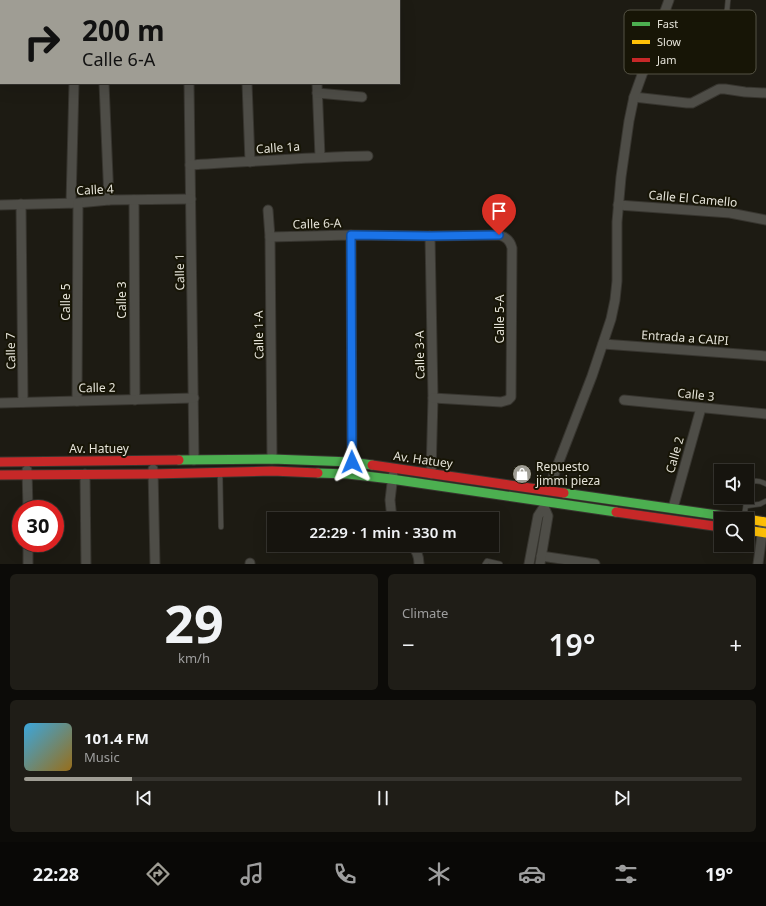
<!DOCTYPE html>
<html lang="en">
<head>
<meta charset="utf-8">
<style>
	:root { --surface:#16140e; --page:#1f1d17; --text:#f1f3f6; --muted:#9e9e9e; --line:#35332e; --accent:#9f9d94 }
	body { margin:0; font-family:"Noto Sans",sans-serif; background:var(--page); color:var(--text); height:100vh; display:flex; flex-direction:column; font-size:15px; white-space:nowrap }
	* { box-sizing:border-box; margin:0 }
	p { font-size:13px; color:var(--muted) }
	.icon { flex:none; width:22px; height:22px; fill:none; stroke:currentColor; stroke-width:2; stroke-linecap:round; stroke-linejoin:round }
	.map { position:relative; height:564px; overflow:hidden }
	.drawer { display:flex; flex-direction:column; gap:10px; padding:10px; background:#0c0b08; flex:1 }
	.drawer>* { flex:none }
	.guide { position:absolute; left:0px; top:0px; width:400px; height:84px; box-shadow:0 4px 16px #0002,0 0 0 1px var(--line); background:#9f9d94; color:#111; overflow:hidden }
	.buttons { position:absolute; left:714px; top:464px; display:grid; gap:8px }
	.buttons a { display:grid; place-items:center; width:40px; height:40px; border-radius:0px; background:var(--surface); box-shadow:0 4px 16px #0002,0 0 0 1px var(--line); font-size:20px }
	.speed { position:absolute; left:12px; top:500px; display:flex; gap:8px; font-size:20px; font-weight:700; text-align:center }
	.speed>* { display:grid; place-content:center; width:52px; height:52px; border-radius:50%; background:var(--surface); box-shadow:0 4px 16px #0002,0 0 0 1px var(--line); line-height:1 }
	.speed .limit { border:6px solid #d22; background:#fff; color:#111 }
	.pin { position:absolute; display:grid; place-items:center; width:34px; height:34px; color:#fff; margin:-41px -17px; border-radius:50% 50% 50% 0; rotate:-45deg; box-shadow:0 0 4px #0007 }
	.pin .icon { rotate:45deg }
	.me { position:absolute; width:44px; margin:-22px; rotate:359deg; stroke-linejoin:round; filter:drop-shadow(0 0 3px #0008) }
	.turn { display:flex; align-items:center; gap:14px; height:84px; padding:0 16px; font-size:18px }
	.turn .icon { width:52px; height:52px; stroke-width:2.5 }
	.turn b { display:block; font-size:28px; line-height:34px }
	.big { font-size:30px; font-weight:600; line-height:1.1 }
	.drawer .tile { flex:1; display:flex; flex-direction:column; justify-content:center; gap:6px; min-width:0; padding:0 14px; border-radius:6px; background:var(--page) }
	.drawer .dial { align-items:center; gap:0 }
	.dial b { font-size:52px; line-height:1 }
	.song { display:flex; align-items:center; gap:12px }
	.cover { width:48px; height:48px; border-radius:6px; background:linear-gradient(135deg,hsl(200 70% 55%),hsl(40 70% 35%)) }
	.played { height:4px; border-radius:2px; background:linear-gradient(90deg,var(--accent) 15%,var(--line) 15%) }
	.keys { display:flex; justify-content:space-around; direction:ltr }
	.heat { display:flex; justify-content:space-between; align-items:center; font-size:22px; direction:ltr }
	.drawer .tiles { flex:1; display:grid; gap:10px; grid-template-columns:1fr 1fr }
	.tile:last-child { grid-column:span 2 }
	.trip { position:absolute; left:267px; top:512px; width:232px; height:40px; border-radius:0px; background:var(--surface); box-shadow:0 4px 16px #0002,0 0 0 1px var(--line); font-weight:600; line-height:40px; text-align:center }
	.dock { display:flex; height:64px; justify-content:space-around; align-items:center; background:#090806; color:var(--muted) }
	.dock .icon { width:28px; height:28px }
	.dock .current { color:var(--accent) }
	.dock b { font-size:18px; color:var(--text) }
	.map>svg:first-child { display:block }
</style>
</head>
<body>
<div class="map">
<svg width="766" height="564" viewBox="0 0 766 564">
	<rect width="100%" height="100%" fill="#1d1b13"/>
	<g fill="none" stroke-linecap="round" stroke-linejoin="round">
		<g stroke="#37352f" stroke-width="6">
			<g id="lane">
				<path d="M727,10L728,0"/>
				<path d="M220,473L221,527"/>
				<path d="M747,484C753,480 759,480 766,484"/>
				<path d="M746,506L760,504L766,501"/>
				<path d="M744,517L747,498V488"/>
				<path d="M485,564L487,561L500,564"/>
			</g>
		</g>
		<g stroke="#37352f" stroke-width="11">
			<g id="street">
				<path d="M245,0V1"/>
				<path d="M313,0V1"/>
				<path d="M196,1L197,0"/>
				<path d="M104,83L109,200"/>
				<path d="M189,83L194,460"/>
				<path d="M247,83L250,162"/>
				<path d="M317,83L320,157"/>
				<path d="M317,93L362,97"/>
				<path d="M634,97L687,103H692L719,89H725L745,92L766,93"/>
				<path d="M190,165C249,162 308,157 368,156"/>
				<path d="M134,200L135,400"/>
				<path d="M71,203L74,83"/>
				<path d="M21,204L23,402"/>
				<path d="M0,205L78,203L109,200L191,199"/>
				<path d="M618,205L730,213L766,220"/>
				<path d="M268,210L270,237L272,459"/>
				<path d="M351,235L352,462"/>
				<path d="M430,236L433,398L431,474"/>
				<path d="M270,237L351,235L430,236L499,235C506,237 510,240 512,248L511,397L508,400L501,402L433,398"/>
				<path d="M603,344L766,356"/>
				<path d="M624,400L766,414"/>
				<path d="M77,401L78,203"/>
				<path d="M0,403L194,398"/>
				<path d="M153,469L155,564"/>
				<path d="M27,470L28,509"/>
				<path d="M85,474L86,564"/>
				<path d="M548,490L592,376L611,319L615,300L617,281V222L621,177L629,121L634,97L669,0"/>
				<path d="M673,508L701,408"/>
				<path d="M392,519L390,500L393,475"/>
				<path d="M28,543V564"/>
				<path d="M411,545C417,550 419,556 419,564"/>
				<path d="M541,556L595,564"/>
				<path d="M250,563V564"/>
				<path d="M529,564L538,516L544,507L545,502"/>
				<path d="M540,564L548,516L544,507"/>
				<path d="M758,564L763,527"/>
			</g>
		</g>
		<g stroke="#37352f" stroke-width="11">
			<g id="fast">
				<path d="M179,460L272,459L352,462L372,465"/>
				<path d="M318,473L348,474L391,479L616,512"/>
				<path d="M564,493L745,519"/>
			</g>
		</g>
		<g stroke="#37352f" stroke-width="11">
			<g id="slow">
				<path d="M747,519L766,522"/>
				<path d="M747,530L766,533"/>
			</g>
		</g>
		<g stroke="#37352f" stroke-width="11">
			<g id="jam">
				<path d="M0,462L179,460"/>
				<path d="M372,465L564,493"/>
				<path d="M0,475L153,474L272,471L318,473"/>
				<path d="M616,512L721,527"/>
			</g>
		</g>
		<use href="#lane" stroke="#4e4d47" stroke-width="4.5"/>
		<use href="#street" stroke="#4e4d47" stroke-width="9"/>
		<use href="#fast" stroke="#4caf50" stroke-width="9"/>
		<use href="#slow" stroke="#ffc107" stroke-width="9"/>
		<use href="#jam" stroke="#c62828" stroke-width="9"/>
	</g>
	<g fill="none" stroke-linecap="round" stroke-linejoin="round">
		<g stroke="#114b97" stroke-width="10">
			<path id="route" d="M352,462L351,235L430,236L499,235"/>
		</g>
		<use href="#route" stroke="#1a73e8" stroke-width="7"/>
	</g>
	<defs>
		<g id="shop-disc" transform="scale(1)"><circle r="9.5" fill="#9f9d94" stroke="#171506"/><path d="M-5-2.5h2.3a2.7 3.5 0 0 1 5.4 0H5L5.5 6h-11ZM-1.5-2.5h3a1.5 2.3 0 0 0-3 0Z" fill="#fff"/></g>
	</defs>
	<g fill-rule="evenodd">
		<use href="#shop-disc" x="522" y="474"/>
	</g>
	<g text-anchor="middle" stroke-width="4" stroke-linejoin="round" paint-order="stroke">
		<g font-size="12" fill="#e5e3d9" stroke="#171506">
			<text transform="translate(278 148) rotate(-4)" y="4">Calle 1a</text>
			<text transform="translate(95 190) rotate(-3)" y="4">Calle 4</text>
			<text transform="translate(693 199) rotate(5)" y="4">Calle El Camello</text>
			<text transform="translate(317 224) rotate(-2)" y="4">Calle 6-A</text>
			<text transform="translate(180 272) rotate(-91)" y="4">Calle 1</text>
			<text transform="translate(122 300) rotate(-90)" y="4">Calle 3</text>
			<text transform="translate(66 302) rotate(-90)" y="4">Calle 5</text>
			<text transform="translate(500 319) rotate(-90)" y="4">Calle 5-A</text>
			<text transform="translate(259 335) rotate(-91)" y="4">Calle 1-A</text>
			<text transform="translate(685 338) rotate(4)" y="4">Entrada a CAIPI</text>
			<text transform="translate(11 351) rotate(-91)" y="4">Calle 7</text>
			<text transform="translate(420 355) rotate(-91)" y="4">Calle 3-A</text>
			<text transform="translate(97 388) rotate(-1)" y="4">Calle 2</text>
			<text transform="translate(696 395) rotate(6)" y="4">Calle 3</text>
			<text x="99" y="453">Av. Hatuey</text>
			<text transform="translate(675 455) rotate(-74)" y="4">Calle 2</text>
			<text transform="translate(423 460) rotate(8)" y="4">Av. Hatuey</text>
		</g>
		<g font-size="12" fill="#e5e3d9" stroke="#171506" text-anchor="start">
			<text x="536" y="471">Repuesto<tspan x="536" dy="14">jimmi pieza</tspan></text>
		</g>
	</g>
	<rect x="624" y="10" width="132" height="64" rx="6" fill="#171506" stroke="#555345" stroke-width="1"/>
	<rect x="632" y="22" width="18" height="4" fill="#4caf50"/>
	<rect x="632" y="40" width="18" height="4" fill="#ffc107"/>
	<rect x="632" y="58" width="18" height="4" fill="#c62828"/>
	<g font-size="11" fill="#e5e3d9">
		<text x="657" y="28">Fast</text>
		<text x="657" y="46">Slow</text>
		<text x="657" y="64">Jam</text>
	</g>
</svg>
<div class="buttons">
<a><svg class="icon" aria-label="sound" viewBox="0 0 24 24"><path d="M4 9h4l5-4v14l-5-4H4zM17 9q2 3 0 6"/></svg></a>
<a><svg class="icon" aria-label="search" viewBox="0 0 24 24"><circle cx="10" cy="10" r="6"/><path d="M15 15l6 6"/></svg></a>
</div>
<div class="speed"><div class="limit">30</div></div>
<div class="pin" style="left:499px;top:235px;background:#d93025"><svg class="icon" aria-label="arrive" viewBox="0 0 24 24"><path d="M6 21V4h12l-3 4 3 4H6"/></svg></div>
<svg class="me" style="left:352px;top:462px" viewBox="-20 -20 40 40"><path d="M0-17L14 15 0 8-14 15z" fill="#1a73e8" stroke="#fff" stroke-width="4"/></svg>
<div class="trip">22:29 · 1 min · 330 m</div>
<div class="guide">
<div class="turn"><svg class="icon" aria-label="right" viewBox="0 0 24 24"><path d="M7 20v-9h11M14 6l5 5-5 5"/></svg><div><b>200 m</b>Calle 6-A</div></div>
</div>
</div>
<section class="drawer">
<div class="tiles">
<div class="tile dial"><b>29</b><p>km/h</p></div>
<div class="tile"><p>Climate</p>
<div class="heat"><a>−</a><b class="big">19°</b><a>+</a></div>
</div>
<div class="tile">
<div class="song"><i class="cover"></i><div><b>101.4 FM</b><p>Music</p></div></div>
<div class="played"></div>
<div class="keys"><svg class="icon" aria-label="previous" viewBox="0 0 24 24"><path d="M18 5L8 12l10 7zM5 5v14"/></svg><svg class="icon" aria-label="pause" viewBox="0 0 24 24"><path d="M8 5v14M16 5v14"/></svg><svg class="icon" aria-label="next" viewBox="0 0 24 24"><path d="M6 5l10 7-10 7zM19 5v14"/></svg></div>
</div>
</div>
</section>
<nav class="dock">
<b>22:28</b>
<svg class="icon current" aria-label="directions" viewBox="0 0 24 24"><path d="M12 3l9 9-9 9-9-9zM9 14v-3h6M13 9l2 2-2 2"/></svg>
<svg class="icon" aria-label="music" viewBox="0 0 24 24"><path d="M9 18V5l10-2v13"/><circle cx="6" cy="18" r="3"/><circle cx="16" cy="16" r="3"/></svg>
<svg class="icon" aria-label="phone" viewBox="0 0 24 24"><path d="M5 4h4l2 5-3 2q2 4 5 5l2-3 5 2v4C11 20 4 13 5 4z"/></svg>
<svg class="icon" aria-label="climate" viewBox="0 0 24 24"><path d="M12 3v18M4 7l16 10M4 17L20 7"/></svg>
<svg class="icon" aria-label="car" viewBox="0 0 24 24"><path d="M5 17H2v-5l4-1 3-4h7l3 4 3 1v5h-3M9 17h6M6 11h13"/><circle cx="7" cy="17" r="2"/><circle cx="17" cy="17" r="2"/></svg>
<svg class="icon" aria-label="filters" viewBox="0 0 24 24"><path d="M4 7h16M4 17h16"/><circle cx="9" cy="7" r="2"/><circle cx="15" cy="17" r="2"/></svg>
<b>19°</b>
</nav>
</body>
</html>
